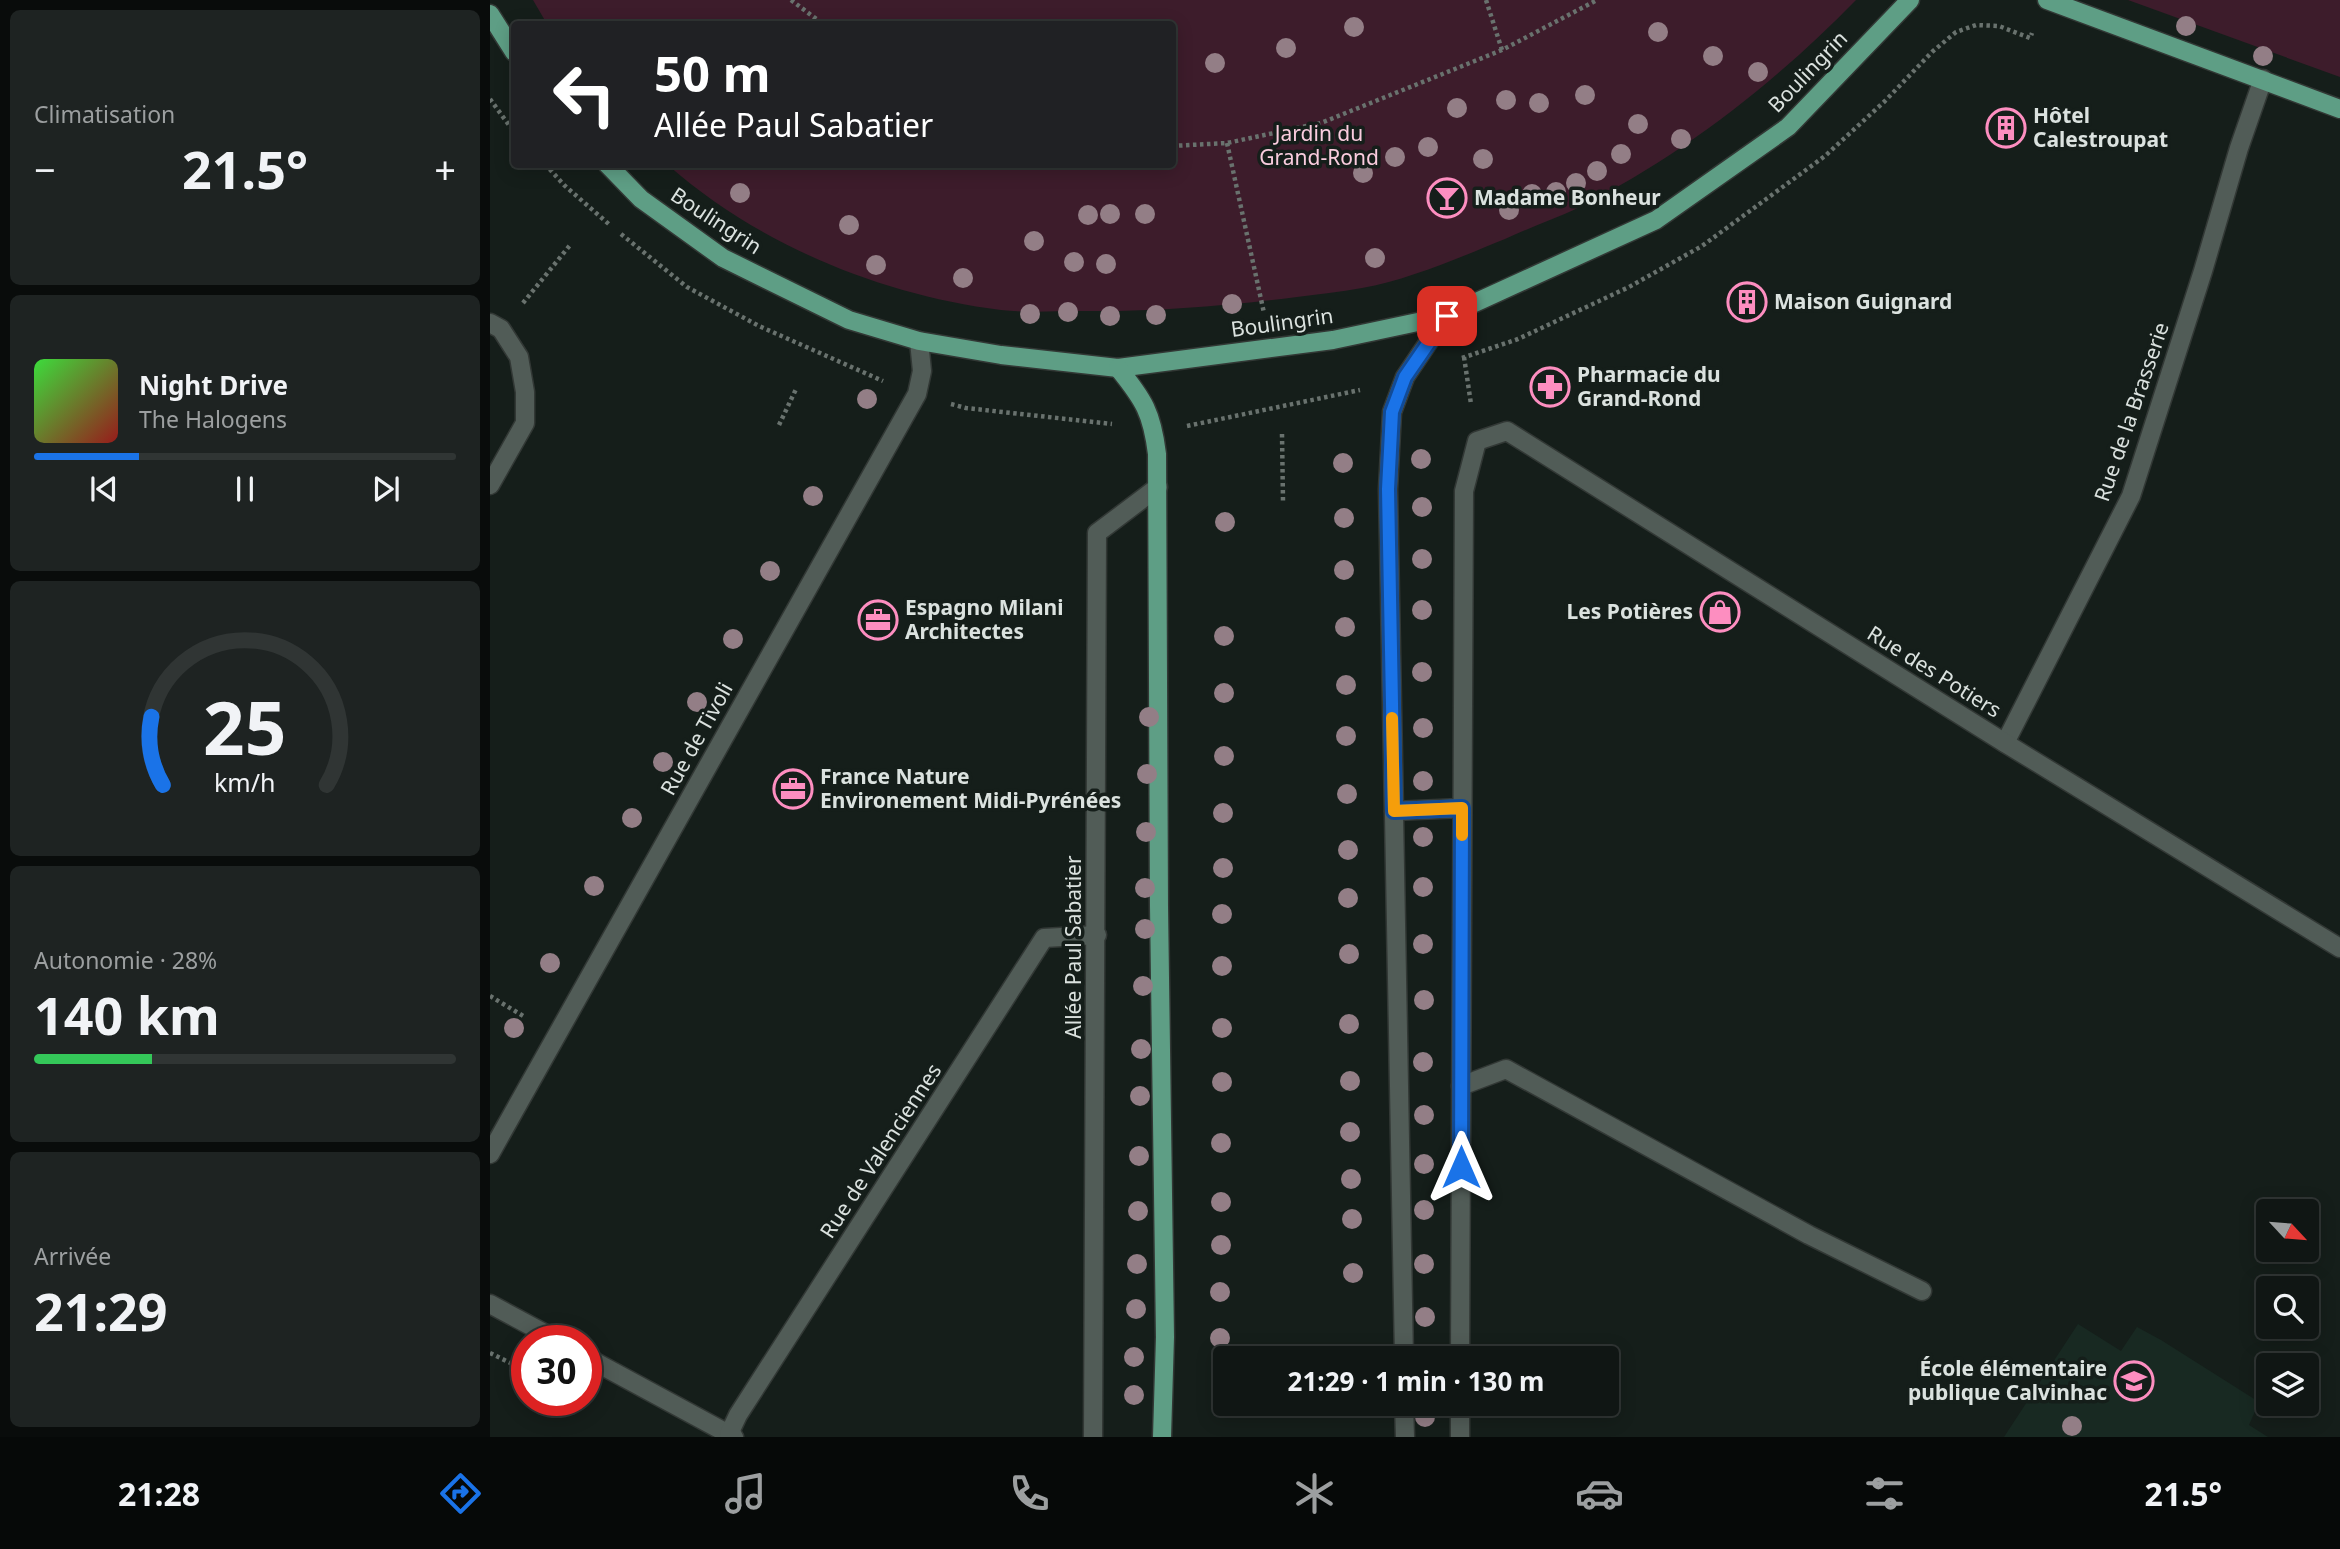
<!DOCTYPE html>
<html lang="fr">
<head>
<meta charset="utf-8">
<style>
	:root { --surface:#101614; --page:#1e2322; --text:#f1f3f6; --muted:#9c9fa0; --line:#303534; --accent:#1a73e8 }
	body { margin:0; font-family:"Noto Sans",sans-serif; background:var(--page); color:var(--text); height:100vh; display:flex; flex-direction:column; font-size:26px; white-space:nowrap }
	* { box-sizing:border-box; margin:0 }
	p { font-size:23px; color:var(--muted) }
	.icon { flex:none; width:38px; height:38px; fill:none; stroke:currentColor; stroke-width:2; stroke-linecap:round; stroke-linejoin:round }
	.map { position:relative; flex:1; overflow:hidden }
	.details { display:flex; flex-direction:column; gap:10px; padding:10px; background:#090c0b; width:490px }
	.details>* { flex:none }
	.top-card { position:absolute; left:21px; top:21px; width:665px; height:147px; border-radius:7px; box-shadow:0 4px 18px #0003,0 0 0 2px var(--line); background:#202124; color:#fff; overflow:hidden }
	.needle { width:46px; rotate:116deg }
	.fabs { position:absolute; left:1766px; top:1199px; display:grid; gap:14px }
	.fabs a { display:grid; place-items:center; width:63px; height:63px; border-radius:7px; background:var(--surface); box-shadow:0 4px 18px #0003,0 0 0 2px var(--line); font-size:35px }
	.speed { position:absolute; left:21px; top:1325px; display:flex; gap:14px; font-size:35px; font-weight:700; text-align:center }
	.speed>* { display:grid; place-content:center; width:91px; height:91px; border-radius:50%; background:var(--surface); box-shadow:0 4px 18px #0003,0 0 0 2px var(--line); line-height:1 }
	.speed .limit { border:10px solid #d22; background:#fff; color:#111 }
	.pin { position:absolute; display:grid; place-items:center; width:60px; height:60px; color:#fff; margin:-30px; border-radius:14px; box-shadow:0 4px 10px #0006 }
	.me { position:absolute; width:77px; margin:-38px; rotate:0deg; stroke-linejoin:round; filter:drop-shadow(0 0 5px #0008) }
	.turn { display:flex; align-items:center; gap:24px; height:147px; padding:0 28px; font-size:32px }
	.turn .icon { width:91px; height:91px; stroke-width:2.5 }
	.turn b { display:block; font-size:49px; line-height:60px }
	.big { font-size:52px; font-weight:700; line-height:1.1 }
	.details .widget { flex:1; display:flex; flex-direction:column; justify-content:center; gap:10px; min-width:0; padding:0 24px; border-radius:10px; background:var(--page) }
	.details .dial { align-items:center; gap:0 }
	.dial svg { height:182px; overflow:visible; fill:none; stroke:var(--line); stroke-width:7; stroke-linecap:round; text-anchor:middle }
	.dial text { fill:var(--text); stroke:none }
	.song { display:flex; align-items:center; gap:21px }
	.cover { width:84px; height:84px; border-radius:10px; background:linear-gradient(135deg,hsl(120 70% 55%),hsl(0 70% 35%)) }
	.played { height:7px; border-radius:4px; background:linear-gradient(90deg,var(--accent) 25%,var(--line) 25%) }
	.keys { display:flex; justify-content:space-around; direction:ltr }
	.heat { display:flex; justify-content:space-between; align-items:center; font-size:38px; direction:ltr }
	.charge { height:10px; border-radius:5px; background:linear-gradient(90deg,#34c759 28%,var(--line) 0) }
	.trip { position:absolute; left:723px; top:1346px; width:406px; height:70px; border-radius:7px; background:var(--surface); box-shadow:0 4px 18px #0003,0 0 0 2px var(--line); font-weight:700; line-height:70px; text-align:center }
	.menu { display:flex; height:112px; justify-content:space-around; align-items:center; background:#060908; color:var(--muted) }
	.menu .icon { width:49px; height:49px }
	.menu .on { color:var(--accent) }
	.menu b { font-size:32px; color:var(--text) }
	main { display:flex; flex:1; min-height:0 }
	.map>svg:first-child { display:block }
</style>
</head>
<body>
<main>
<section class="details">
<div class="widget"><p>Climatisation</p>
<div class="heat"><a>−</a><b class="big">21.5°</b><a>+</a></div>
</div>
<div class="widget">
<div class="song"><i class="cover"></i><div><b>Night Drive</b><p>The Halogens</p></div></div>
<div class="played"></div>
<div class="keys"><svg class="icon" aria-label="previous" viewBox="0 0 24 24"><path d="M18 5L8 12l10 7zM5 5v14"/></svg><svg class="icon" aria-label="pause" viewBox="0 0 24 24"><path d="M8 5v14M16 5v14"/></svg><svg class="icon" aria-label="next" viewBox="0 0 24 24"><path d="M6 5l10 7-10 7zM19 5v14"/></svg></div>
</div>
<div class="widget dial"><svg viewBox="0 0 100 80">
<path d="M14 69A42 42 0 1 1 86 69"/>
<path d="M14 69A42 42 0 0 1 9 39" stroke="#1a73e8"/>
<text x="50" y="56" font-size="32" font-weight="700">25</text>
<text x="50" y="72" font-size="11">km/h</text>
</svg></div>
<div class="widget"><p>Autonomie · 28%</p><b class="big">140 km</b><div class="charge"></div></div>
<div class="widget"><p>Arrivée</p><b class="big">21:29</b></div>
</section>
<div class="map">
<svg width="1850" height="1437" viewBox="0 0 1850 1437">
	<rect width="100%" height="100%" fill="#151e1a"/>
	<path fill="#182922" d="M1588,1324L1631,1351L1647,1327L1671,1340L1769,1402L1759,1425L1778,1437H1514Z"/>
	<g fill="#3d1c2b">
		<path d="M43,0H1366C1285,83 1192,156 1088,208C1064,219 1039,228 1015,239C971,257 918,280 872,288C850,292 828,294 807,297C734,306 663,312 590,311C564,311 537,313 511,310C391,295 269,245 178,165L682,164V24H57Z"/>
		<path d="M1638,0H1850V77Z"/>
	</g>
	<g fill="none" stroke-linecap="round" stroke-linejoin="round">
		<g stroke="#323835" stroke-width="21">
			<g id="minor">
				<path d="M0,323L11,329L29,357L35,392V423L0,485"/>
				<path d="M1515,743L1641,496L1713,271L1749,148L1773,79"/>
				<path d="M904,811L972,808"/>
				<path d="M971,1086L1016,1069L1319,1235L1432,1291"/>
				<path d="M0,1154L427,394L432,371L429,341"/>
				<path d="M0,1304L67,1340"/>
				<path d="M96,1357L244,1437"/>
				<path d="M914,1358L898,489L902,412L915,377L956,316"/>
				<path d="M970,1358L974,491L987,441L1017,431L1515,743L1850,948"/>
				<path d="M914,1404L915,1437"/>
				<path d="M239,1434L248,1415L554,938L607,935"/>
				<path d="M603,1437L607,533L668,487"/>
				<path d="M970,1437V1404"/>
			</g>
		</g>
		<g stroke="#323835" stroke-width="21">
			<g id="major">
				<path d="M1557,0L1850,109"/>
				<path d="M0,14L24,52"/>
				<path d="M117,164L151,199L233,258L359,320L429,341L511,355L628,368L843,340L956,316L1166,220L1298,127L1420,0"/>
				<path d="M628,368C654,400 662,413 667,454L669,906L675,1337L672,1437"/>
			</g>
		</g>
		<g stroke="#69726e" stroke-width="4.5" stroke-dasharray="3.5 3.5" stroke-linecap="butt">
			<path d="M301,0L333,24"/>
			<path d="M996,0L1012,50"/>
			<path d="M0,99L24,132"/>
			<path d="M737,143L774,313"/>
			<path d="M682,146L737,143L831,123L1012,50L1107,0"/>
			<path d="M55,164L74,185L121,226"/>
			<path d="M131,234L197,287L269,326L393,381"/>
			<path d="M33,303L81,244"/>
			<path d="M974,357L981,404"/>
			<path d="M972,358L1028,339L1139,287L1212,246L1335,156L1395,101L1442,52L1466,32L1486,25L1509,26L1540,38L1542,33"/>
			<path d="M461,404L476,408L622,424"/>
			<path d="M289,425L307,387"/>
			<path d="M697,426L870,390"/>
			<path d="M792,434L793,501"/>
			<path d="M0,996L35,1017"/>
			<path d="M0,1353L37,1371"/>
		</g>
		<use href="#minor" stroke="#515c57" stroke-width="18"/>
		<use href="#major" stroke="#5e9e85" stroke-width="18"/>
	</g>
	<g fill="#937e86">
		<circle cx="1696" cy="26" r="10"/>
		<circle cx="864" cy="27" r="10"/>
		<circle cx="1168" cy="32" r="10"/>
		<circle cx="796" cy="48" r="10"/>
		<circle cx="1223" cy="56" r="10"/>
		<circle cx="1773" cy="56" r="10"/>
		<circle cx="725" cy="63" r="10"/>
		<circle cx="1268" cy="72" r="10"/>
		<circle cx="1095" cy="95" r="10"/>
		<circle cx="1016" cy="100" r="10"/>
		<circle cx="1049" cy="103" r="10"/>
		<circle cx="967" cy="108" r="10"/>
		<circle cx="1148" cy="124" r="10"/>
		<circle cx="1191" cy="139" r="10"/>
		<circle cx="938" cy="147" r="10"/>
		<circle cx="1131" cy="154" r="10"/>
		<circle cx="905" cy="157" r="10"/>
		<circle cx="993" cy="159" r="10"/>
		<circle cx="1107" cy="171" r="10"/>
		<circle cx="873" cy="173" r="10"/>
		<circle cx="1086" cy="183" r="10"/>
		<circle cx="1066" cy="192" r="10"/>
		<circle cx="250" cy="193" r="10"/>
		<circle cx="1042" cy="194" r="10"/>
		<circle cx="1019" cy="210" r="10"/>
		<circle cx="620" cy="214" r="10"/>
		<circle cx="655" cy="214" r="10"/>
		<circle cx="598" cy="215" r="10"/>
		<circle cx="359" cy="225" r="10"/>
		<circle cx="544" cy="241" r="10"/>
		<circle cx="885" cy="258" r="10"/>
		<circle cx="584" cy="262" r="10"/>
		<circle cx="616" cy="264" r="10"/>
		<circle cx="386" cy="265" r="10"/>
		<circle cx="473" cy="278" r="10"/>
		<circle cx="742" cy="304" r="10"/>
		<circle cx="578" cy="312" r="10"/>
		<circle cx="540" cy="314" r="10"/>
		<circle cx="666" cy="315" r="10"/>
		<circle cx="620" cy="316" r="10"/>
		<circle cx="377" cy="399" r="10"/>
		<circle cx="931" cy="459" r="10"/>
		<circle cx="853" cy="463" r="10"/>
		<circle cx="323" cy="496" r="10"/>
		<circle cx="932" cy="507" r="10"/>
		<circle cx="854" cy="518" r="10"/>
		<circle cx="735" cy="522" r="10"/>
		<circle cx="932" cy="559" r="10"/>
		<circle cx="854" cy="570" r="10"/>
		<circle cx="280" cy="571" r="10"/>
		<circle cx="932" cy="610" r="10"/>
		<circle cx="855" cy="627" r="10"/>
		<circle cx="734" cy="636" r="10"/>
		<circle cx="243" cy="639" r="10"/>
		<circle cx="932" cy="672" r="10"/>
		<circle cx="856" cy="685" r="10"/>
		<circle cx="734" cy="693" r="10"/>
		<circle cx="207" cy="702" r="10"/>
		<circle cx="659" cy="717" r="10"/>
		<circle cx="933" cy="728" r="10"/>
		<circle cx="856" cy="736" r="10"/>
		<circle cx="734" cy="756" r="10"/>
		<circle cx="173" cy="762" r="10"/>
		<circle cx="657" cy="774" r="10"/>
		<circle cx="933" cy="781" r="10"/>
		<circle cx="857" cy="794" r="10"/>
		<circle cx="733" cy="813" r="10"/>
		<circle cx="142" cy="818" r="10"/>
		<circle cx="656" cy="832" r="10"/>
		<circle cx="933" cy="837" r="10"/>
		<circle cx="858" cy="850" r="10"/>
		<circle cx="733" cy="868" r="10"/>
		<circle cx="104" cy="886" r="10"/>
		<circle cx="933" cy="887" r="10"/>
		<circle cx="655" cy="888" r="10"/>
		<circle cx="858" cy="898" r="10"/>
		<circle cx="732" cy="914" r="10"/>
		<circle cx="655" cy="929" r="10"/>
		<circle cx="933" cy="944" r="10"/>
		<circle cx="859" cy="954" r="10"/>
		<circle cx="60" cy="963" r="10"/>
		<circle cx="732" cy="966" r="10"/>
		<circle cx="653" cy="986" r="10"/>
		<circle cx="934" cy="1000" r="10"/>
		<circle cx="859" cy="1024" r="10"/>
		<circle cx="24" cy="1028" r="10"/>
		<circle cx="732" cy="1028" r="10"/>
		<circle cx="651" cy="1049" r="10"/>
		<circle cx="933" cy="1062" r="10"/>
		<circle cx="860" cy="1081" r="10"/>
		<circle cx="732" cy="1082" r="10"/>
		<circle cx="650" cy="1096" r="10"/>
		<circle cx="934" cy="1115" r="10"/>
		<circle cx="860" cy="1132" r="10"/>
		<circle cx="731" cy="1143" r="10"/>
		<circle cx="649" cy="1156" r="10"/>
		<circle cx="934" cy="1164" r="10"/>
		<circle cx="861" cy="1179" r="10"/>
		<circle cx="731" cy="1202" r="10"/>
		<circle cx="934" cy="1210" r="10"/>
		<circle cx="648" cy="1211" r="10"/>
		<circle cx="862" cy="1219" r="10"/>
		<circle cx="731" cy="1245" r="10"/>
		<circle cx="647" cy="1264" r="10"/>
		<circle cx="934" cy="1264" r="10"/>
		<circle cx="863" cy="1273" r="10"/>
		<circle cx="730" cy="1292" r="10"/>
		<circle cx="646" cy="1309" r="10"/>
		<circle cx="935" cy="1317" r="10"/>
		<circle cx="730" cy="1338" r="10"/>
		<circle cx="644" cy="1357" r="10"/>
		<circle cx="644" cy="1395" r="10"/>
		<circle cx="935" cy="1417" r="10"/>
		<circle cx="1582" cy="1426" r="10"/>
	</g>
	<g fill="none" stroke-linecap="round" stroke-linejoin="round">
		<g stroke="#114b97" stroke-width="18">
			<path id="route" d="M957,316L915,377L902,412L898,489L904,811L972,808L971,1167"/>
		</g>
		<use href="#route" stroke="#1a73e8" stroke-width="12"/>
		<path stroke="#f59e0b" stroke-width="12" d="M902,718L904,811L972,808V835"/>
	</g>
	<defs>
		<g id="building-ring" transform="scale(2.0125)"><circle r="9.5" fill="#151e1a" stroke="#fd8ec0" stroke-width="1.5"/><path d="M-4-6H4V6H1V3H-1V6H-4ZM-2.5-4.3h1.7v1.8h-1.7ZM.8-4.3h1.7v1.8H.8ZM-2.5-1h1.7V.8h-1.7ZM.8-1h1.7V.8H.8Z" fill="#fd8ec0"/></g>
		<g id="bar-ring" transform="scale(2.0125)"><circle r="9.5" fill="#151e1a" stroke="#fd8ec0" stroke-width="1.5"/><path d="M-6-5H6L.8 .8V4.5H3.5V6h-7V4.5H-.8V.8Z" fill="#fd8ec0"/></g>
		<g id="pharmacy-ring" transform="scale(2.0125)"><circle r="9.5" fill="#151e1a" stroke="#fd8ec0" stroke-width="1.5"/><path d="M-2-6h4v4h4v4h-4v4h-4v-4h-4v-4h4Z" fill="#fd8ec0"/></g>
		<g id="shop-ring" transform="scale(2.0125)"><circle r="9.5" fill="#151e1a" stroke="#fd8ec0" stroke-width="1.5"/><path d="M-5-2.5h2.3a2.7 3.5 0 0 1 5.4 0H5L5.5 6h-11ZM-1.5-2.5h3a1.5 2.3 0 0 0-3 0Z" fill="#fd8ec0"/></g>
		<g id="office-ring" transform="scale(2.0125)"><circle r="9.5" fill="#151e1a" stroke="#fd8ec0" stroke-width="1.5"/><path d="M-6-3h4V-5.5h4V-3h4V5H-6ZM-1-4.5V-3h2v-1.5ZM-6 0V1H6V0Z" fill="#fd8ec0"/></g>
		<g id="school-ring" transform="scale(2.0125)"><circle r="9.5" fill="#151e1a" stroke="#fd8ec0" stroke-width="1.5"/><path d="M0-5L7-2L0 1L-7-2ZM-4 1L0 2.5L4 1V4Q0 6-4 4Z" fill="#fd8ec0"/></g>
	</defs>
	<g fill-rule="evenodd">
		<use href="#building-ring" x="1516" y="128"/>
		<use href="#bar-ring" x="957" y="198"/>
		<use href="#building-ring" x="1257" y="302"/>
		<use href="#pharmacy-ring" x="1060" y="387"/>
		<use href="#shop-ring" x="1230" y="612"/>
		<use href="#office-ring" x="388" y="620"/>
		<use href="#office-ring" x="303" y="789"/>
		<use href="#school-ring" x="1644" y="1381"/>
	</g>
	<g text-anchor="middle" stroke-width="7" stroke-linejoin="round" paint-order="stroke">
		<g font-size="21" fill="#dbe2df" stroke="#151e1a">
			<text transform="translate(1318 72) rotate(-46)" y="7">Boulingrin</text>
			<text transform="translate(226 221) rotate(33)" y="7">Boulingrin</text>
			<text transform="translate(792 323) rotate(-8)" y="7">Boulingrin</text>
			<text transform="translate(1642 412) rotate(-71)" y="7">Rue de la Brasserie</text>
			<text transform="translate(1444 672) rotate(32)" y="7">Rue des Potiers</text>
			<text transform="translate(207 739) rotate(-61)" y="7">Rue de Tivoli</text>
			<text transform="translate(584 947) rotate(-90)" y="7">Allée Paul Sabatier</text>
			<text transform="translate(391 1151) rotate(-57)" y="7">Rue de Valenciennes</text>
		</g>
		<g font-size="21" font-weight="bold" fill="#dbe2df" stroke="#151e1a" text-anchor="start">
			<text x="1543" y="123">Hôtel<tspan x="1543" dy="24">Calestroupat</tspan></text>
			<text x="984" y="205">Madame Bonheur</text>
			<text x="1284" y="309">Maison Guignard</text>
			<text x="1087" y="382">Pharmacie du<tspan x="1087" dy="24">Grand-Rond</tspan></text>
			<text x="415" y="615">Espagno Milani<tspan x="415" dy="24">Architectes</tspan></text>
			<text x="1203" y="619" text-anchor="end">Les Potières</text>
			<text x="330" y="784">France Nature<tspan x="330" dy="24">Environement Midi-Pyrénées</tspan></text>
			<text x="1617" y="1376" text-anchor="end">École élémentaire<tspan x="1617" dy="24">publique Calvinhac</tspan></text>
		</g>
		<g font-size="21" fill="#faccde" stroke="#151e1a">
			<text x="829" y="141">Jardin du<tspan x="829" dy="24">Grand-Rond</tspan></text>
		</g>
	</g>
</svg>
<div class="fabs">
<a><svg class="needle" viewBox="-14 -14 28 28"><path d="M0-13l5 13h-10z" fill="#e53935"/><path d="M0 13l5-13h-10z" fill="#9c9fa0"/></svg></a>
<a><svg class="icon" aria-label="search" viewBox="0 0 24 24"><circle cx="10" cy="10" r="6"/><path d="M15 15l6 6"/></svg></a>
<a><svg class="icon" aria-label="layers" viewBox="0 0 24 24"><path d="M12 4l9 5-9 5-9-5zM3 14l9 5 9-5"/></svg></a>
</div>
<div class="speed"><div class="limit">30</div></div>
<div class="pin" style="left:957px;top:316px;background:#d93025"><svg class="icon" aria-label="arrive" viewBox="0 0 24 24"><path d="M6 21V4h12l-3 4 3 4H6"/></svg></div>
<svg class="me" style="left:971px;top:1167px" viewBox="-20 -20 40 40"><path d="M0-17L14 15 0 8-14 15z" fill="#1a73e8" stroke="#fff" stroke-width="4"/></svg>
<div class="trip">21:29 · 1 min · 130 m</div>
<div class="top-card">
<div class="turn"><svg class="icon" aria-label="left" viewBox="0 0 24 24"><path d="M17 20v-9H6M10 6l-5 5 5 5"/></svg><div><b>50 m</b>Allée Paul Sabatier</div></div>
</div>
</div>
</main>
<nav class="menu">
<b>21:28</b>
<svg class="icon on" aria-label="directions" viewBox="0 0 24 24"><path d="M12 3l9 9-9 9-9-9zM9 14v-3h6M13 9l2 2-2 2"/></svg>
<svg class="icon" aria-label="music" viewBox="0 0 24 24"><path d="M9 18V5l10-2v13"/><circle cx="6" cy="18" r="3"/><circle cx="16" cy="16" r="3"/></svg>
<svg class="icon" aria-label="phone" viewBox="0 0 24 24"><path d="M5 4h4l2 5-3 2q2 4 5 5l2-3 5 2v4C11 20 4 13 5 4z"/></svg>
<svg class="icon" aria-label="climate" viewBox="0 0 24 24"><path d="M12 3v18M4 7l16 10M4 17L20 7"/></svg>
<svg class="icon" aria-label="car" viewBox="0 0 24 24"><path d="M5 17H2v-5l4-1 3-4h7l3 4 3 1v5h-3M9 17h6M6 11h13"/><circle cx="7" cy="17" r="2"/><circle cx="17" cy="17" r="2"/></svg>
<svg class="icon" aria-label="filters" viewBox="0 0 24 24"><path d="M4 7h16M4 17h16"/><circle cx="9" cy="7" r="2"/><circle cx="15" cy="17" r="2"/></svg>
<b>21.5°</b>
</nav>
</body>
</html>
